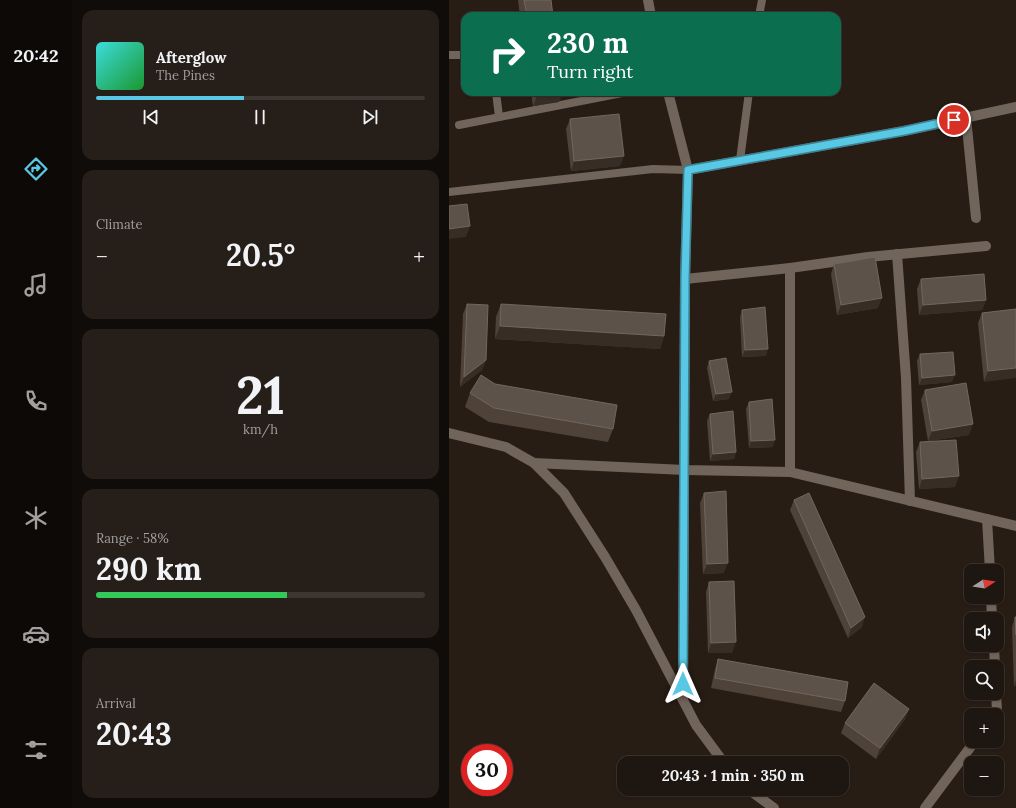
<!DOCTYPE html>
<html lang="en">
<head>
<meta charset="utf-8">
<style>
	:root { --surface:#1e1610; --page:#261f19; --text:#f1f3f6; --muted:#a19f9f; --line:#3c3530; --accent:#59c8e4 }
	body { margin:0; font-family:Lora,serif; background:var(--page); color:var(--text); height:100vh; display:flex; flex-direction:column; font-size:15px; white-space:nowrap }
	* { box-sizing:border-box; margin:0 }
	p { font-size:13px; color:var(--muted) }
	.icon { flex:none; width:22px; height:22px; fill:none; stroke:currentColor; stroke-width:2; stroke-linecap:round; stroke-linejoin:round }
	.map { position:relative; flex:1; overflow:hidden }
	.panel { display:flex; flex-direction:column; gap:10px; padding:10px; background:#100c09; width:377px }
	.panel>* { flex:none }
	.hud { position:absolute; left:12px; top:12px; width:380px; height:84px; border-radius:12px; box-shadow:0 1px 3px #0004,0 0 0 1px var(--line); background:#0b6e4f; color:#fff; overflow:hidden }
	.needle { width:26px; rotate:78deg }
	.buttons { position:absolute; left:515px; top:564px; display:grid; gap:8px }
	.buttons a { display:grid; place-items:center; width:40px; height:40px; border-radius:8px; background:var(--surface); box-shadow:0 1px 3px #0004,0 0 0 1px var(--line); font-size:20px }
	.speed { position:absolute; left:12px; top:744px; display:flex; gap:8px; font-size:20px; font-weight:700; text-align:center }
	.speed>* { display:grid; place-content:center; width:52px; height:52px; border-radius:50%; background:var(--surface); box-shadow:0 1px 3px #0004,0 0 0 1px var(--line); line-height:1 }
	.speed .limit { border:6px solid #d22; background:#fff; color:#111 }
	.pin { position:absolute; display:grid; place-items:center; width:34px; height:34px; color:#fff; margin:-17px; border:2px solid #fff; border-radius:50%; box-shadow:0 1px 4px #0007 }
	.me { position:absolute; width:44px; margin:-22px; rotate:0deg; stroke-linejoin:round; filter:drop-shadow(0 0 3px #0008) }
	.turn { display:flex; align-items:center; gap:14px; height:84px; padding:0 20px; font-size:18px }
	.turn .icon { width:52px; height:52px; stroke-width:2.5 }
	.turn b { display:block; font-size:28px; line-height:34px }
	.big { font-size:30px; font-weight:700; line-height:1.1 }
	.panel .widget { flex:1; display:flex; flex-direction:column; justify-content:center; gap:6px; min-width:0; padding:0 14px; border-radius:12px; background:var(--page) }
	.panel .dial { align-items:center; gap:0 }
	.dial b { font-size:52px; line-height:1 }
	.song { display:flex; align-items:center; gap:12px }
	.cover { width:48px; height:48px; border-radius:6px; background:linear-gradient(135deg,hsl(180 70% 55%),hsl(130 70% 35%)) }
	.played { height:4px; border-radius:2px; background:linear-gradient(90deg,var(--accent) 45%,var(--line) 45%) }
	.keys { display:flex; justify-content:space-around; direction:ltr }
	.heat { display:flex; justify-content:space-between; align-items:center; font-size:22px; direction:ltr }
	.charge { height:6px; border-radius:3px; background:linear-gradient(90deg,#34c759 58%,var(--line) 0) }
	.trip { position:absolute; left:168px; top:756px; width:232px; height:40px; border-radius:12px; background:var(--surface); box-shadow:0 1px 3px #0004,0 0 0 1px var(--line); font-weight:700; line-height:40px; text-align:center }
	main { display:flex; flex:1; min-height:0 }
	.dock { display:flex; flex-direction:column; width:72px; justify-content:space-around; align-items:center; background:#0c0906; color:var(--muted) }
	.dock .icon { width:28px; height:28px }
	.dock .on { color:var(--accent) }
	.dock b { font-size:18px; color:var(--text) }
	.map>svg:first-child { display:block }
</style>
</head>
<body>
<main>
<nav class="dock">
<b>20:42</b>
<svg class="icon on" aria-label="directions" viewBox="0 0 24 24"><path d="M12 3l9 9-9 9-9-9zM9 14v-3h6M13 9l2 2-2 2"/></svg>
<svg class="icon" aria-label="music" viewBox="0 0 24 24"><path d="M9 18V5l10-2v13"/><circle cx="6" cy="18" r="3"/><circle cx="16" cy="16" r="3"/></svg>
<svg class="icon" aria-label="phone" viewBox="0 0 24 24"><path d="M5 4h4l2 5-3 2q2 4 5 5l2-3 5 2v4C11 20 4 13 5 4z"/></svg>
<svg class="icon" aria-label="climate" viewBox="0 0 24 24"><path d="M12 3v18M4 7l16 10M4 17L20 7"/></svg>
<svg class="icon" aria-label="car" viewBox="0 0 24 24"><path d="M5 17H2v-5l4-1 3-4h7l3 4 3 1v5h-3M9 17h6M6 11h13"/><circle cx="7" cy="17" r="2"/><circle cx="17" cy="17" r="2"/></svg>
<svg class="icon" aria-label="filters" viewBox="0 0 24 24"><path d="M4 7h16M4 17h16"/><circle cx="9" cy="7" r="2"/><circle cx="15" cy="17" r="2"/></svg>
</nav>
<section class="panel">
<div class="widget">
<div class="song"><i class="cover"></i><div><b>Afterglow</b><p>The Pines</p></div></div>
<div class="played"></div>
<div class="keys"><svg class="icon" aria-label="previous" viewBox="0 0 24 24"><path d="M18 5L8 12l10 7zM5 5v14"/></svg><svg class="icon" aria-label="pause" viewBox="0 0 24 24"><path d="M8 5v14M16 5v14"/></svg><svg class="icon" aria-label="next" viewBox="0 0 24 24"><path d="M6 5l10 7-10 7zM19 5v14"/></svg></div>
</div>
<div class="widget"><p>Climate</p>
<div class="heat"><a>−</a><b class="big">20.5°</b><a>+</a></div>
</div>
<div class="widget dial"><b>21</b><p>km/h</p></div>
<div class="widget"><p>Range · 58%</p><b class="big">290 km</b><div class="charge"></div></div>
<div class="widget"><p>Arrival</p><b class="big">20:43</b></div>
</section>
<div class="map">
<svg width="567" height="808" viewBox="0 0 567 808">
	<rect width="100%" height="100%" fill="#281d15"/>
	<g fill="none" stroke-linecap="round" stroke-linejoin="round">
		<g stroke="#71645a" stroke-width="8">
			<path d="M310,16L313,0"/>
			<path d="M0,55H16"/>
			<path d="M47,92L50,117"/>
			<path d="M10,125L178,92"/>
			<path d="M291,160L300,92"/>
			<path d="M0,192L204,169L239,170"/>
		</g>
		<g stroke="#71645a" stroke-width="10">
			<path d="M199,0L202,16"/>
			<path d="M219,92L239,170L236,279L234,699"/>
			<path d="M517,117L527,218"/>
			<path d="M239,170L455,131L567,107"/>
			<path d="M448,254L457,378L461,501"/>
			<path d="M236,279L341,268L419,257L537,246"/>
			<path d="M85,463L236,470L341,472L567,526"/>
			<path d="M341,472V268"/>
			<path d="M538,519L541,571"/>
			<path d="M542,597L543,619"/>
			<path d="M545,645L546,667"/>
			<path d="M545,715L548,711L547,693"/>
			<path d="M476,808L526,741"/>
		</g>
		<g stroke="#71645a" stroke-width="10">
			<path d="M0,433L57,447L85,463L115,493L156,557L187,610L247,725L275,763"/>
			<path d="M299,789L325,808"/>
		</g>
	</g>
	<g fill="#4e4239">
		<path d="M69,0H102L104,16H71Z"/>
		<path d="M82,92H114L110,102L84,106Z"/>
		<path d="M121,119L171,166L122,171L117,129Z"/>
		<path d="M385,264L429,308L388,315L382,274Z"/>
		<path d="M472,279L537,300L533,310L470,315L468,289Z"/>
		<path d="M18,304L37,360L33,370L11,387L14,314Z"/>
		<path d="M52,304L215,336L211,349L46,339L47,317Z"/>
		<path d="M567,309L535,382L529,323L533,313Z"/>
		<path d="M293,310L317,356L293,357L291,317Z"/>
		<path d="M471,354L503,382L470,385L468,361Z"/>
		<path d="M260,361L280,399L264,401L258,368Z"/>
		<path d="M46,384L164,429L159,442L40,422L16,407L21,393Z"/>
		<path d="M476,390L520,435L479,441L472,400Z"/>
		<path d="M300,402L324,447L300,448L297,409Z"/>
		<path d="M261,414L287,452L285,459L261,461L258,421Z"/>
		<path d="M471,442L506,487L470,489L467,452Z"/>
		<path d="M255,493L275,573L254,574L251,503Z"/>
		<path d="M345,500L413,627L399,638L341,510Z"/>
		<path d="M260,582L283,653H259L257,592Z"/>
		<path d="M566,617H567V686H565L563,627Z"/>
		<path d="M269,659L396,701L392,712L262,688L266,669Z"/>
		<path d="M460,709L456,719L427,759L392,733L396,723Z"/>
	</g>
	<g fill="#382d24">
		<path d="M95,92H114L110,102L84,106L89,93Z"/>
		<path d="M175,156L171,166L122,171L125,161Z"/>
		<path d="M21,226L17,237L0,239V229Z"/>
		<path d="M433,298L429,308L388,315L392,305Z"/>
		<path d="M537,300L533,310L470,315L474,305Z"/>
		<path d="M51,326L215,336L211,349L46,339Z"/>
		<path d="M319,349L317,356L293,357L296,350Z"/>
		<path d="M37,360L33,370L11,387L15,377Z"/>
		<path d="M567,368V378L535,382L539,371Z"/>
		<path d="M506,375L503,382L470,385L473,378Z"/>
		<path d="M283,392L280,399L264,401L267,394Z"/>
		<path d="M524,424L520,435L479,441L483,431Z"/>
		<path d="M326,440L324,447L300,448L302,441Z"/>
		<path d="M287,452L285,459L261,461L264,454Z"/>
		<path d="M510,476L506,487L470,489L473,479Z"/>
		<path d="M279,563L275,573L254,574L258,564Z"/>
		<path d="M416,617L413,627L399,638L402,628Z"/>
		<path d="M287,642L283,653H259L262,643Z"/>
		<path d="M567,680V686H565Z"/>
		<path d="M460,709L456,719L427,759L431,748Z"/>
	</g>
	<g fill="#5d524a" stroke="#72675f">
		<path d="M75,0H102L104,16H78Z"/>
		<path d="M170,114L175,156L125,161L121,119Z"/>
		<path d="M18,204L21,226L0,229V206Z"/>
		<path d="M426,257L433,298L392,305L385,264Z"/>
		<path d="M535,274L537,300L474,305L472,279Z"/>
		<path d="M18,304L39,305L37,360L15,377Z"/>
		<path d="M52,304L217,314L215,336L51,326Z"/>
		<path d="M316,307L319,349L296,350L293,310Z"/>
		<path d="M567,309V368L539,371L533,313Z"/>
		<path d="M504,352L506,375L473,378L471,354Z"/>
		<path d="M277,358L283,392L267,394L260,361Z"/>
		<path d="M32,375L46,384L168,405L164,429L45,408L21,393Z"/>
		<path d="M517,383L524,424L483,431L476,390Z"/>
		<path d="M323,399L326,440L302,441L300,402Z"/>
		<path d="M284,411L287,452L264,454L261,414Z"/>
		<path d="M507,440L510,476L473,479L471,442Z"/>
		<path d="M277,491L279,563L258,564L255,493Z"/>
		<path d="M360,493L416,617L402,628L345,500Z"/>
		<path d="M285,581L287,642L262,643L260,582Z"/>
		<path d="M566,617H567V635Z"/>
		<path d="M269,659L399,682L396,701L266,678Z"/>
		<path d="M425,683L460,709L431,748L396,723Z"/>
	</g>
	<g fill="none" stroke-linecap="round" stroke-linejoin="round">
		<g stroke="#3a8294" stroke-width="10">
			<path id="route" d="M234,684L236,279L239,170L455,131L505,120"/>
		</g>
		<use href="#route" stroke="#59c8e4" stroke-width="7"/>
	</g>
</svg>
<div class="buttons">
<a><svg class="needle" viewBox="-14 -14 28 28"><path d="M0-13l5 13h-10z" fill="#e53935"/><path d="M0 13l5-13h-10z" fill="#a19f9f"/></svg></a>
<a><svg class="icon" aria-label="sound" viewBox="0 0 24 24"><path d="M4 9h4l5-4v14l-5-4H4zM17 9q2 3 0 6"/></svg></a>
<a><svg class="icon" aria-label="search" viewBox="0 0 24 24"><circle cx="10" cy="10" r="6"/><path d="M15 15l6 6"/></svg></a>
<a>+</a>
<a>−</a>
</div>
<div class="speed"><div class="limit">30</div></div>
<div class="pin" style="left:505px;top:120px;background:#d93025"><svg class="icon" aria-label="arrive" viewBox="0 0 24 24"><path d="M6 21V4h12l-3 4 3 4H6"/></svg></div>
<svg class="me" style="left:234px;top:684px" viewBox="-20 -20 40 40"><path d="M0-17L14 15 0 8-14 15z" fill="#59c8e4" stroke="#fff" stroke-width="4"/></svg>
<div class="trip">20:43 · 1 min · 350 m</div>
<div class="hud">
<div class="turn"><svg class="icon" aria-label="right" viewBox="0 0 24 24"><path d="M7 20v-9h11M14 6l5 5-5 5"/></svg><div><b>230 m</b>Turn right</div></div>
</div>
</div>
</main>
</body>
</html>
